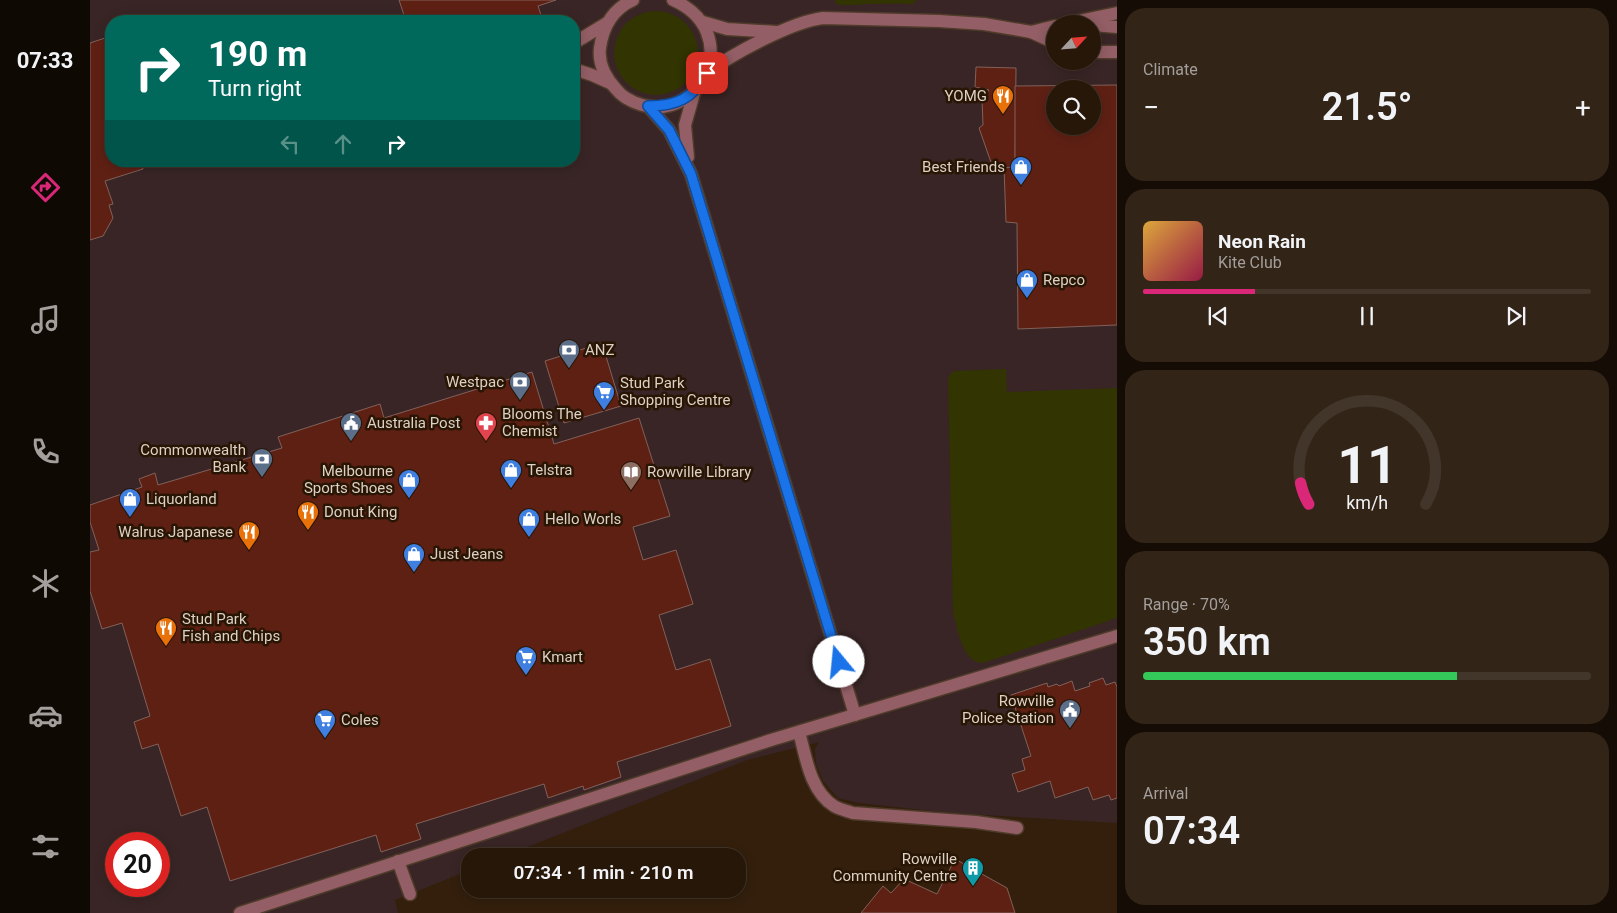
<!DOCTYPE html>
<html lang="en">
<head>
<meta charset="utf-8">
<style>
	:root { --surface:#261709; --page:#322417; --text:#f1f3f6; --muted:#a49f9c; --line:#42362a; --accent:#db2777 }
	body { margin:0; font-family:Roboto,sans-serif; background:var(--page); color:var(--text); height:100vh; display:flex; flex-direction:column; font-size:19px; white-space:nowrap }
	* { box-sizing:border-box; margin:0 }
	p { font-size:16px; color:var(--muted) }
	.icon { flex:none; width:28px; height:28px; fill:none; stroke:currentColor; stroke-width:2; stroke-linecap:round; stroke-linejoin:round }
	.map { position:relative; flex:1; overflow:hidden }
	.drawer { display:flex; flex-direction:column; gap:8px; padding:8px; background:#150d05; width:500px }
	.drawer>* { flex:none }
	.guide { position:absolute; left:15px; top:15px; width:475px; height:152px; border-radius:20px; box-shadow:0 2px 12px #0003,0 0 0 1px var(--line); background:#00695c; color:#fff; overflow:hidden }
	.needle { width:32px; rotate:64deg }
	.buttons { position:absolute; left:956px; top:15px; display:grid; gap:10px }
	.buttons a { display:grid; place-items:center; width:55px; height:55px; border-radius:50%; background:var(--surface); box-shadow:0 2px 12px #0003,0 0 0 1px var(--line); font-size:25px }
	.speed { position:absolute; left:15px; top:832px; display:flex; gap:10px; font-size:25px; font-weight:700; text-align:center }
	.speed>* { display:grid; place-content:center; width:65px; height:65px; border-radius:50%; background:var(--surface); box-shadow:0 2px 12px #0003,0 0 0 1px var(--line); line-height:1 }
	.speed .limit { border:8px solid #d22; background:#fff; color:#111 }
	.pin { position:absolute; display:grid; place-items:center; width:42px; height:42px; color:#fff; margin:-21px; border-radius:10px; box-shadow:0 2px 8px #0006 }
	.me { position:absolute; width:55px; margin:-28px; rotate:343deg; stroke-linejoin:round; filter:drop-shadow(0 0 4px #0008) }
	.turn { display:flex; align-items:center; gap:18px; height:105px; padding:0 20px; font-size:22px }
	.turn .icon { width:65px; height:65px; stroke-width:2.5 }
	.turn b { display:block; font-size:35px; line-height:42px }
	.lanes { display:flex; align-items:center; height:48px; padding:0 20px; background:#0003; justify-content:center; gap:25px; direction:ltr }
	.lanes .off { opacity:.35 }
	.big { font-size:38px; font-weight:600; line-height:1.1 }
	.drawer .tile { flex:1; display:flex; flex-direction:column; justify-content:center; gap:8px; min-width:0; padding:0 18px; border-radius:20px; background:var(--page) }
	.drawer .dial { align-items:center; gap:0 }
	.dial svg { height:130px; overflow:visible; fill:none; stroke:var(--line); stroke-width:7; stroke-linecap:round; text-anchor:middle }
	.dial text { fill:var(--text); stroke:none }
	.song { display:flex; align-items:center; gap:15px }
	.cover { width:60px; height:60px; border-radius:8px; background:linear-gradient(135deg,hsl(40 70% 55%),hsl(340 70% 35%)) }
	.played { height:5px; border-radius:2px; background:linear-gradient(90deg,var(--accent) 25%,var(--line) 25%) }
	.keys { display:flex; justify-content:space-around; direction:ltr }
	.heat { display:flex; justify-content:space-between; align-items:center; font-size:28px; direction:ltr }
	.charge { height:8px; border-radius:4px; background:linear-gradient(90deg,#34c759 70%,var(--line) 0) }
	.trip { position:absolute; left:371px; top:848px; width:285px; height:50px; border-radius:20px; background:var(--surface); box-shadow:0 2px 12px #0003,0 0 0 1px var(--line); font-weight:600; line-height:50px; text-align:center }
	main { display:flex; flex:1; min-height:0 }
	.tab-bar { display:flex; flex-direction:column; width:90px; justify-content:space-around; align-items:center; background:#0f0904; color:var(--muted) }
	.tab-bar .icon { width:35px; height:35px }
	.tab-bar .selected { color:var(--accent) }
	.tab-bar b { font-size:22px; color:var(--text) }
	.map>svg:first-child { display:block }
</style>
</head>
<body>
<main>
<nav class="tab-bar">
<b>07:33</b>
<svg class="icon selected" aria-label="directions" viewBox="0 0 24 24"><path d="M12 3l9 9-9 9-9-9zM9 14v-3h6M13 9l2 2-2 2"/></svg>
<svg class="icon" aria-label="music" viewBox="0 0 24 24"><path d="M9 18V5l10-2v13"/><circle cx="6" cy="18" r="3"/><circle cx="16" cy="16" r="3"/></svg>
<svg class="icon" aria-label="phone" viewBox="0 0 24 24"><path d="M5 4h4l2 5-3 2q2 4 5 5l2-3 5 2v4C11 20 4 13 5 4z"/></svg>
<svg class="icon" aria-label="climate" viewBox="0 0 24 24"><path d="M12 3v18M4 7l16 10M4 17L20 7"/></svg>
<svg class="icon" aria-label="car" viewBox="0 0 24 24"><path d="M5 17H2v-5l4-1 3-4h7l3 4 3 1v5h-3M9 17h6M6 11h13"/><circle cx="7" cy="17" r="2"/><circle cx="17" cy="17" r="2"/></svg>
<svg class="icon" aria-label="filters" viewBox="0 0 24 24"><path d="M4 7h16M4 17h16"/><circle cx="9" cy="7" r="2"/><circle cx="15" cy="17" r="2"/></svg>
</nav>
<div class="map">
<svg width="1027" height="913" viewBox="0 0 1027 913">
	<rect width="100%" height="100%" fill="#331f0c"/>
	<path fill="#392525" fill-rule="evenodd" d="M0,0H1027V823L860,813L769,803L748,798L733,781L726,764L725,749L729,742L657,760L415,856H380V870L305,900L308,913H0ZM21,21H484V161H21ZM965,24H1002V61H965ZM965,89H1002V126H965ZM26,844H69V886H26Z"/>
	<g fill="#323401">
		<path d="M745,0H827L822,4C806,3 790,4 774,4C764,5 756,6 746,4Z"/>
		<circle cx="566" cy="53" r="42"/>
		<path d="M916,369L917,392L1027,388V618L893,663C872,663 868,629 863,613L858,379L861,373L865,371Z"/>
	</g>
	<g fill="#5f2014" stroke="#81615a" fill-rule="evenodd">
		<path d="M309,0H466L448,6L453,21H316Z"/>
		<path d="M21,36V161H51L53,169L15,181L23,204L19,205L23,218L13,236L0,240V43Z"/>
		<path d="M886,67L926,68L925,167L903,168L889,128L893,125L892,98L899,90L885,87Z"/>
		<path d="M1027,85V325L928,329L927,223L916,222L914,168L925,167V86ZM965,89H1002V126H965Z"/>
		<path d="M512,343L531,406L474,423L455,361Z"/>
		<path d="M442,372L464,444L549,418L580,516L543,527L553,560L586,550L603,604L569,615L586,670L620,659L641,726L527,762L531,777L494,790L493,786L458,798L454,784L326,824L331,839L291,852L286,835L140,881L117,807L91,816L68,744L52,749L44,722L60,716L32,623L12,629L0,591V552L9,550L0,522V505L52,487L49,479L65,473L68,485L192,448L188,437L290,404L294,418Z"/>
		<path d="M1013,678L1016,685L1025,682L1027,687V798L1021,800L1019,795L1003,800L998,787L965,798L960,781L928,792L922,774L935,770L932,759L941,756L921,695L957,683L958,687L967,684L969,686L982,681L985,691L1000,686L999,683Z"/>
		<path d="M865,859L917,888L925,913H771L793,886L801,893L814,879L847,894Z"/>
	</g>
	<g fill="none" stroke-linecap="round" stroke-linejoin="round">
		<g stroke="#4e3b29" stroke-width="15">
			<g id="minor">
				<path d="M543,0C523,9 513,26 510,48C508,63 516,78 526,89C532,97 542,102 552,105C613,122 654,31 583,0"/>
				<path d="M613,22L637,29L687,32"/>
				<path d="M974,24L1027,13"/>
				<path d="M1002,25L1027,27"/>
				<path d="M941,32L965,26"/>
				<path d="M484,43L517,23"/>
				<path d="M1002,52H1027"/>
				<path d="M484,69L502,75L520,83"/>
				<path d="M617,73C642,54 701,22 733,18L849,21L894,24L941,32L965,43"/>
				<path d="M558,106L579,130L601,174L765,715"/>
				<path d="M598,157L595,125L605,90"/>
				<path d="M709,732C716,757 720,791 744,806C749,809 757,811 763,813L886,822L927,828"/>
				<path d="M308,861L320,894"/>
				<path d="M150,913L681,740L1027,636"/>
			</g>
		</g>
		<use href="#minor" stroke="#935e66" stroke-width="12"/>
	</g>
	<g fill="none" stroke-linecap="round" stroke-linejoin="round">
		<g stroke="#114b97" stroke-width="12">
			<path id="route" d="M617,73C603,99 586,106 558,106L579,130L601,174L749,662"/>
		</g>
		<use href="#route" stroke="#1a73e8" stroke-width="9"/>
	</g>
	<defs>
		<g id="restaurant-pin" transform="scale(1.125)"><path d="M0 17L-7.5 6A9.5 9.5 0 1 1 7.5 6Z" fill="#e8710a" stroke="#281504"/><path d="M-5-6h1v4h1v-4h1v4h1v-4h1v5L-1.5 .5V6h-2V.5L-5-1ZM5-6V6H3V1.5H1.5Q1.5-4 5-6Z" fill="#fff"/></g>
		<g id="shop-pin" transform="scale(1.125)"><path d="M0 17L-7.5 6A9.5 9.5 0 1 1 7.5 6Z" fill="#3f7fe0" stroke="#281504"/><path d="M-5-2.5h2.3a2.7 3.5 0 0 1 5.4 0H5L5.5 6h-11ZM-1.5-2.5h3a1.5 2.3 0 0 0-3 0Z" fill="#fff"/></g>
		<g id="bank-pin" transform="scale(1.125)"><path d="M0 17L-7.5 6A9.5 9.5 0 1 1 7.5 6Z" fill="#5c6f8a" stroke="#281504"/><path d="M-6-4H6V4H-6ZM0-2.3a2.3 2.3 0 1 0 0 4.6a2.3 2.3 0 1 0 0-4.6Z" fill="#fff"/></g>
		<g id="supermarket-pin" transform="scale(1.125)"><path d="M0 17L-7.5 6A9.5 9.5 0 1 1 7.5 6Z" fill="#3f7fe0" stroke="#281504"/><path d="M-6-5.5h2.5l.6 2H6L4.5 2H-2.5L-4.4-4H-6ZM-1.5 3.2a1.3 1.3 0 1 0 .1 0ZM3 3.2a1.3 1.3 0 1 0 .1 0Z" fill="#fff"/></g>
		<g id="civic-pin" transform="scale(1.125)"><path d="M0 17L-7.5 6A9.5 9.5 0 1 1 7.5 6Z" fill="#5c6f8a" stroke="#281504"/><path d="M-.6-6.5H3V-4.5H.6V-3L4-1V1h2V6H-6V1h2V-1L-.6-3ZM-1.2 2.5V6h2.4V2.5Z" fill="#fff"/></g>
		<g id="pharmacy-pin" transform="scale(1.125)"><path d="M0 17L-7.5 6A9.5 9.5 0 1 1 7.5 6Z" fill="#e0444e" stroke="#281504"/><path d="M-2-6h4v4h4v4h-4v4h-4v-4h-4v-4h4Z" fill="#fff"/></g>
		<g id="library-pin" transform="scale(1.125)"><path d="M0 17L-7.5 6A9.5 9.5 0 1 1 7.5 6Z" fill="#8d6e63" stroke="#281504"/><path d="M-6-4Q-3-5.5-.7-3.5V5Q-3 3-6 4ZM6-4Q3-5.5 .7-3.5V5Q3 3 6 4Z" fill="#fff"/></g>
		<g id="building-pin" transform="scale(1.125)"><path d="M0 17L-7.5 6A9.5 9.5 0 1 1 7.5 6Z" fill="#0f9aa8" stroke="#281504"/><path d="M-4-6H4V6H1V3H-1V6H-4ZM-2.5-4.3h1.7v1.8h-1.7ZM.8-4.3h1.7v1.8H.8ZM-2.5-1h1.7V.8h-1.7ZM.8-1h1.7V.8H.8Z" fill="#fff"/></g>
	</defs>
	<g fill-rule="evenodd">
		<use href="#restaurant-pin" x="913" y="96"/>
		<use href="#shop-pin" x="931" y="167"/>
		<use href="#shop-pin" x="937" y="280"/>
		<use href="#bank-pin" x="479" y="350"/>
		<use href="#bank-pin" x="430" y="382"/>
		<use href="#supermarket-pin" x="514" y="392"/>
		<use href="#civic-pin" x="261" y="423"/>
		<use href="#pharmacy-pin" x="396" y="423"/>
		<use href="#bank-pin" x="172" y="459"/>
		<use href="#shop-pin" x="421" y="470"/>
		<use href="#library-pin" x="541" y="472"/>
		<use href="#shop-pin" x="319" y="480"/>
		<use href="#shop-pin" x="40" y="499"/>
		<use href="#restaurant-pin" x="218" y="512"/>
		<use href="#shop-pin" x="439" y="519"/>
		<use href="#restaurant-pin" x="159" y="532"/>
		<use href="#shop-pin" x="324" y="554"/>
		<use href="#restaurant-pin" x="76" y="628"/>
		<use href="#supermarket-pin" x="436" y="657"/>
		<use href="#civic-pin" x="980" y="710"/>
		<use href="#supermarket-pin" x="235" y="720"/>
		<use href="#building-pin" x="883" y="868"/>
	</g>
	<g text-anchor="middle" stroke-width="5" stroke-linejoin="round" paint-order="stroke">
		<g font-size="15" fill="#ddd0c4" stroke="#281504" text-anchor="start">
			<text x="897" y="101" text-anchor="end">YOMG</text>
			<text x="915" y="172" text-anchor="end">Best Friends</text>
			<text x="953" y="285">Repco</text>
			<text x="495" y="355">ANZ</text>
			<text x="414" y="387" text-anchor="end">Westpac</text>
			<text x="530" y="388">Stud Park<tspan x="530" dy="17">Shopping Centre</tspan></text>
			<text x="412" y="419">Blooms The<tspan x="412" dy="17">Chemist</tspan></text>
			<text x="277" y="428">Australia Post</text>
			<text x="156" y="455" text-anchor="end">Commonwealth<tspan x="156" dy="17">Bank</tspan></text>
			<text x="437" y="475">Telstra</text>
			<text x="303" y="476" text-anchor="end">Melbourne<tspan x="303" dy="17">Sports Shoes</tspan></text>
			<text x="557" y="477">Rowville Library</text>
			<text x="56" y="504">Liquorland</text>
			<text x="234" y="517">Donut King</text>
			<text x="455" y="524">Hello Worls</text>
			<text x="143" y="537" text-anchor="end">Walrus Japanese</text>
			<text x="340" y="559">Just Jeans</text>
			<text x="92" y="624">Stud Park<tspan x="92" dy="17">Fish and Chips</tspan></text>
			<text x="452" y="662">Kmart</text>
			<text x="964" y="706" text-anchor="end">Rowville<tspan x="964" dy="17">Police Station</tspan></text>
			<text x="251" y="725">Coles</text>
			<text x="867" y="864" text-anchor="end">Rowville<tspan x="867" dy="17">Community Centre</tspan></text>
		</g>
	</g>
</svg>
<div class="buttons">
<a><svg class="needle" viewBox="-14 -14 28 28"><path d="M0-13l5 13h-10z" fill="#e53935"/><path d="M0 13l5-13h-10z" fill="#a49f9c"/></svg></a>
<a><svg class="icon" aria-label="search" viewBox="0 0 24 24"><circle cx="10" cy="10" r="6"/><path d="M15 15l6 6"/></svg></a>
</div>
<div class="speed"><div class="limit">20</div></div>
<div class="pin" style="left:617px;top:73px;background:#d93025"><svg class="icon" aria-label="arrive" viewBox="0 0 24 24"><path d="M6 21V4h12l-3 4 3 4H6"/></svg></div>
<svg class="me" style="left:749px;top:662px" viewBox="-20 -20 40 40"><circle r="19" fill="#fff"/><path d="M0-13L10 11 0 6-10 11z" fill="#1a73e8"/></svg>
<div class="trip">07:34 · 1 min · 210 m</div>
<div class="guide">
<div class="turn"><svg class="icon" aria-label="right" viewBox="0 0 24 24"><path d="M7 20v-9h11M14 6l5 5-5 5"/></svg><div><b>190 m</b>Turn right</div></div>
<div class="lanes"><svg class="icon off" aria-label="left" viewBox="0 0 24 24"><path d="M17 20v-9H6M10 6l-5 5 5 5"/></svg><svg class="icon off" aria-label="ahead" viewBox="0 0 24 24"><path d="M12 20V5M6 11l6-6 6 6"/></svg><svg class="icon" aria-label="right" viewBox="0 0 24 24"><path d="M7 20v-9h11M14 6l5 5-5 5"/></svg></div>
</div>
</div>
<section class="drawer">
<div class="tile"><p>Climate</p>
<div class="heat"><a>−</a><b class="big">21.5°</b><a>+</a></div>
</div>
<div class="tile">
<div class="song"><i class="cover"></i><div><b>Neon Rain</b><p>Kite Club</p></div></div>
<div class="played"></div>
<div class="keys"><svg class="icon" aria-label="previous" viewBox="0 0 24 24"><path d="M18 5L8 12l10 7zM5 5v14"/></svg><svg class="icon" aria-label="pause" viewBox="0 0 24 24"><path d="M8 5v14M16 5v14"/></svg><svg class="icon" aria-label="next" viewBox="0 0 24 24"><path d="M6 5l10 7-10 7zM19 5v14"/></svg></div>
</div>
<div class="tile dial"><svg viewBox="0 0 100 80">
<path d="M14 69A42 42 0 1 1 86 69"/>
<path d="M14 69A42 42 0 0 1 9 56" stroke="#db2777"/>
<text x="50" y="56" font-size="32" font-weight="700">11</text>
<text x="50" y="72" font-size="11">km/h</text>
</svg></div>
<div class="tile"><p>Range · 70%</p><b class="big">350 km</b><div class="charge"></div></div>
<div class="tile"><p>Arrival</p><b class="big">07:34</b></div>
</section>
</main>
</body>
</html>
